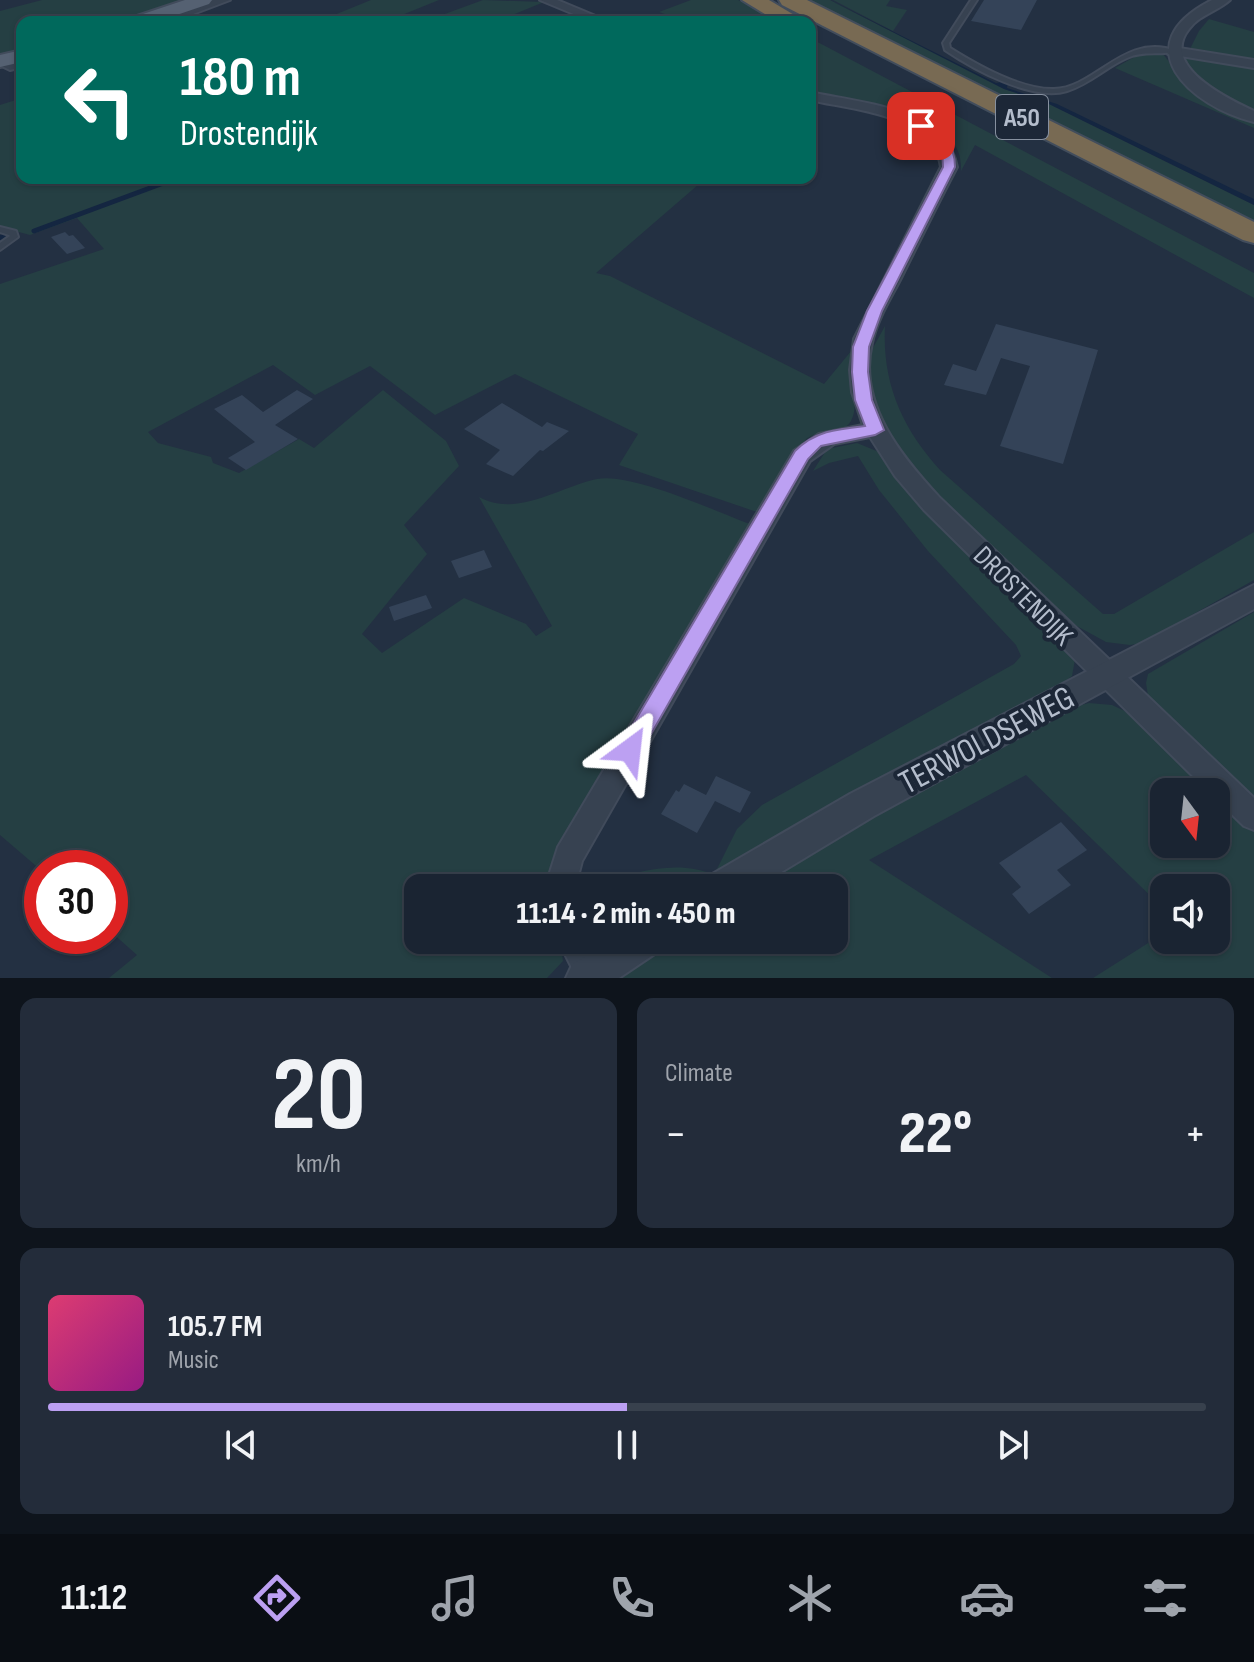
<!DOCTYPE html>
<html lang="en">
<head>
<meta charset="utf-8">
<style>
	:root { --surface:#1a2432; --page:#232c3a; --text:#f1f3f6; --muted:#9fa4ac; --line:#38414d; --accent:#bca0f2 }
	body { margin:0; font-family:"Sofia Sans Condensed",sans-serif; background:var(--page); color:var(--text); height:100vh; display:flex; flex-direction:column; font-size:30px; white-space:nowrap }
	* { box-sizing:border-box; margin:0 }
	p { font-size:26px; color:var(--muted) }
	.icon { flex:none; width:44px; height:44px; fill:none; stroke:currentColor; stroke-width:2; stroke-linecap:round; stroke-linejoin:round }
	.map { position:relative; height:978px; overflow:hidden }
	.side { display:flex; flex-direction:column; gap:20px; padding:20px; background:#0e141c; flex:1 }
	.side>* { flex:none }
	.banner { position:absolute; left:16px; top:16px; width:800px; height:168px; border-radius:16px; box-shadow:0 2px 6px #0004,0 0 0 2px var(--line); background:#00695c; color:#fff; overflow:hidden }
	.needle { width:52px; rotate:165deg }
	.buttons { position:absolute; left:1150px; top:778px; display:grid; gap:16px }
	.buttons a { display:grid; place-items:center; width:80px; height:80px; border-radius:16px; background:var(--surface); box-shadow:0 2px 6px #0004,0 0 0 2px var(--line); font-size:40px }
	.speed { position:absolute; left:24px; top:850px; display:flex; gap:16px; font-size:40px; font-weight:700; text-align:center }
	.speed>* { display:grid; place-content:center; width:104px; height:104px; border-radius:50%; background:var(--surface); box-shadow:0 2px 6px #0004,0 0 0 2px var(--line); line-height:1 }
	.speed .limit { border:12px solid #d22; background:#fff; color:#111 }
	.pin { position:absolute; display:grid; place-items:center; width:68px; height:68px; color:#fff; margin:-34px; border-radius:16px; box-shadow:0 4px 12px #0006 }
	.me { position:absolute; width:88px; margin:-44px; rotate:30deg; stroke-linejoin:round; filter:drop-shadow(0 0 6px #0008) }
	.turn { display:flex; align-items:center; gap:28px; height:168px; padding:0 32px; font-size:36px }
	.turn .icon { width:104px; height:104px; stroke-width:2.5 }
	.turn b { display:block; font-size:56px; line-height:68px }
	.big { font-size:60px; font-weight:800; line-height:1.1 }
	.side .tile { flex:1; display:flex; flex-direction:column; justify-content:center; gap:12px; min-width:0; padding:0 28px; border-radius:16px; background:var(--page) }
	.side .dial { align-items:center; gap:0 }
	.dial b { font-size:104px; line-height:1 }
	.song { display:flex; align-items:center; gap:24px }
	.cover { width:96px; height:96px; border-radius:12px; background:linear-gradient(135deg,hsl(340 70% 55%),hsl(310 70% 35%)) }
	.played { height:8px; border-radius:4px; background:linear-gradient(90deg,var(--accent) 50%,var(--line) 50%) }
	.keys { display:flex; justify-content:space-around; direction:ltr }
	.heat { display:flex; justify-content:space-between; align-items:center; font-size:44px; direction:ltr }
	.side .tiles { flex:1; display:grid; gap:20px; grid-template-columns:1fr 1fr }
	.tile:last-child { grid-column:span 2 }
	.trip { position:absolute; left:404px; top:874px; width:444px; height:80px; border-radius:16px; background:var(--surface); box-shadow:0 2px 6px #0004,0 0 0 2px var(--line); font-weight:800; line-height:80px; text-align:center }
	.tab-bar { display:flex; height:128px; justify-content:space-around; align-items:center; background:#0a0e14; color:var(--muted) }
	.tab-bar .icon { width:56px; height:56px }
	.tab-bar .on { color:var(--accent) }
	.tab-bar b { font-size:36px; color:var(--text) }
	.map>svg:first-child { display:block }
</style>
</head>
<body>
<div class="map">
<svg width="1254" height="978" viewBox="0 0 1254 978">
	<rect width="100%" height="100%" fill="#233042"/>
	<g fill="#253f43" fill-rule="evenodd">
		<path d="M42,0H186L119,22H22V50L0,55V11Z"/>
		<path d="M371,0H439L392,19L397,22H317Z"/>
		<path d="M483,0L544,2L495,22H423Z"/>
		<path d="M691,0H738L780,22H664L673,17L659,12Z"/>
		<path d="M803,0H830L1004,89L1047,103L1254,205V225Z"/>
		<path d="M833,0H890L886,6L907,10L893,31Z"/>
		<path d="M1209,19L1254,32V62L1189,51L1199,31Z"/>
		<path d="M810,38L1254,273V298L975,145L961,171C962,145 950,137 928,126L810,91Z"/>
		<path d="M1143,52L1163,54L1184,81L1254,122V128L1115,68Z"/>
		<path d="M1188,57L1254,66V114C1229,101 1199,85 1184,61Z"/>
		<path d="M22,98V178H706L596,273L610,276L824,384L852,350C851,370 864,421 843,428C830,432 817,431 806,439L763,511H754L619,465L638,434L515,374L435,415L370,366L315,395L273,365L148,432L158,443L211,457L213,463L239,473L299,439L314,448L383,390L446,441L459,466L404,525L427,554L362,634L382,653L464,598L526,624L536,636L552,626L479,497C517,518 559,487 597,479C632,472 719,513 755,526L544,888H418V940H560L563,961L547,978H109L137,955L110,931V868H42V871L0,835V284L104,249L77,218L30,235L0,227V105Z"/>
		<path d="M885,326C882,383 902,428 940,470L1103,614H1114L1254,532V580L1142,643L1130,645L1106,642L1075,625L944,505L895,449L866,386L869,355Z"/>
		<path d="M857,443L879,452L1076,654L1072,676L1059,686L826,810L749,852L694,888H585L589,876L595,883C633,874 676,858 714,875L737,829L762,805L1014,664L1021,656L1016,645L928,551L879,490L858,456L829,463L813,471L827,449Z"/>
		<path d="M1254,612V803L1149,702L1146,683L1148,674Z"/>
		<path d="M1089,703L1112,705L1144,720L1254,828V978H1093L1164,933V940H1216V888H1164V909L1026,775L869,860L1052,978H617L670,940H834V888H746L782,863L1070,708ZM1164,792H1216V844H1164Z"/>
	</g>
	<path fill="#142641" d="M830,0L996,83L1008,81L1007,88L1057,104L1235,190L1254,199V205L1047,103L1004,89Z"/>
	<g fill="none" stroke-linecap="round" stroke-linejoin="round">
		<g stroke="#142641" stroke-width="5">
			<path d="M34,231L177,178"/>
			<path d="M0,238L4,236"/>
		</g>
	</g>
	<g fill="#344358">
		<path d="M984,0H1037L1021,30L971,21Z"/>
		<path d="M65,232L69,236L73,235L85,248L67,254L51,237Z"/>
		<path d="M996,324L1098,350L1063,464L1000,446L1030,366L1001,358L986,395L944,385L953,364L976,371Z"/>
		<path d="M297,390L313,399L275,425L298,439L246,470L228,458L255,442L214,409L242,395L263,412Z"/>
		<path d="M502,403L542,427L547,422L569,431L543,451L540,450L513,476L486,464L500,450L464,429Z"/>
		<path d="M484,550L492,567L459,578L451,561Z"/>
		<path d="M426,595L432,608L394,621L389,607Z"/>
		<path d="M716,776L751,792L740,813L715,801L697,833L661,814L676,790L679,792L684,784L706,795Z"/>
		<path d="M1061,822L1087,850L1057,870L1071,885L1029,914L1012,894L1021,887L999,863Z"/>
	</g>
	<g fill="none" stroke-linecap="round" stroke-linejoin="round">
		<g stroke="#414b5b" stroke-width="4">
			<g id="service">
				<path d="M971,0H977L949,43L950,48C977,65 1022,90 1054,89C1096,88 1124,32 1176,51C1161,56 1144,50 1127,58C1106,67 1090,84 1067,91C1033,102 973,69 945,50L943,43Z"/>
				<path d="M0,227L16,231L18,237L0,250V243L10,236L9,235L0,232Z"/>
			</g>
		</g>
		<g stroke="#414b5b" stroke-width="4">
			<g id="minor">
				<path d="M213,0H230L172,22H154Z"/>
				<path d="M540,0H557L610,22H593Z"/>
				<path d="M1173,47L1254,60V68L1168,54L1167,51Z"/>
				<path d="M0,58L12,62L22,59V67L10,70L0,65Z"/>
				<path d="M810,92C859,103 946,107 957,167C938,203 920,240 902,276C891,298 877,319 872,343C857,404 902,457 940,498L1254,798V830L1244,826L1216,799V792H1209L924,510L895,476L870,437L834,444L810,461L582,861L575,888H545L558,847L794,451L819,434L863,425L852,392L850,370L854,339L941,167C933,114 853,110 810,100Z"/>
				<path d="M558,940H591L608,973L606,978H577Z"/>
			</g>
		</g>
		<g stroke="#414b5b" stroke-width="4">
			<g id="tertiary">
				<path d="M1212,0H1230C1218,11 1199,15 1189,29C1159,66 1228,99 1254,111V122C1190,106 1123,45 1212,0Z"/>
				<path d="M1254,585V609L874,816L755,888H704L709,876L850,794Z"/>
				<path d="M610,940H662L656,953L619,978H566L572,965Z"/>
			</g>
		</g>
		<g stroke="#414b5b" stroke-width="4">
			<g id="primary">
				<path d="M185,0H212L209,4L156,22H129L131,18Z"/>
				<path d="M22,50V62L0,67V55Z"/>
			</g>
		</g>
		<g stroke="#424d5c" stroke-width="4">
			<g id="motorway">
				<path d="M742,0H769L806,22H778Z"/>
				<path d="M779,0H807L1254,222V243L1243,240L782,5Z"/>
			</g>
		</g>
		<use href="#service" fill="#374251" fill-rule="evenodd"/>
		<use href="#minor" fill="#374251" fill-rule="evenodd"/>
		<use href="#tertiary" fill="#374251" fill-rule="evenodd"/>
		<use href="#primary" fill="#556172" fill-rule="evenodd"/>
		<use href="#motorway" fill="#786a53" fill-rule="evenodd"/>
	</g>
	<path fill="#bca0f2" stroke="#7a689d" stroke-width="2" d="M917,123C941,122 955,146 955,167L882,311L869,347L868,372L872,400L884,430L875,435L821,446L808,459L638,757L630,760L622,757L619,750L622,743L795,451C815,431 837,429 865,426L855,400L852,372L853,347L867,311L943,167L942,150L928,134L917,129Z"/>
	<g text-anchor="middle" stroke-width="8" stroke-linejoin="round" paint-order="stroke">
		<rect fill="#1c2737" stroke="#86909f" stroke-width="2" x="996" y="95" width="52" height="44" rx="6"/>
		<g font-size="26" font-weight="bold" fill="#b4bdcc">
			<text x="1022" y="126">A50</text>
		</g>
		<g font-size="28" fill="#b4bdcc" stroke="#1c2737">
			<text transform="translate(1024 595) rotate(45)" y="10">DROSTENDIJK</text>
		</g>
		<g font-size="34" fill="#b4bdcc" stroke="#1c2737">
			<text transform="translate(986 739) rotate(-28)" y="12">TERWOLDSEWEG</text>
		</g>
	</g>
</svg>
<div class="buttons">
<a><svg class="needle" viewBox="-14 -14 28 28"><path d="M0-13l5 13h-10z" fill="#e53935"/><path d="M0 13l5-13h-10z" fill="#9fa4ac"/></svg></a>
<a><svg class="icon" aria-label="sound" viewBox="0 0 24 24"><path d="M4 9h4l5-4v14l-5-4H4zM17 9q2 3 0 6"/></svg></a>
</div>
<div class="speed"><div class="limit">30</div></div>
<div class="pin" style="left:921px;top:126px;background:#d93025"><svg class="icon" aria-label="arrive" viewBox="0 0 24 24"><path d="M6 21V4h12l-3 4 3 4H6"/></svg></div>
<svg class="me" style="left:630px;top:750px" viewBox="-20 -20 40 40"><path d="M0-17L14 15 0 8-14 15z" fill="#bca0f2" stroke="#fff" stroke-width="4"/></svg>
<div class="trip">11:14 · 2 min · 450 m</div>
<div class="banner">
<div class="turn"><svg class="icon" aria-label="left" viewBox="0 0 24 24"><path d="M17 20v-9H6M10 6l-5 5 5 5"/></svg><div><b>180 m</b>Drostendijk</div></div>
</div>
</div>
<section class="side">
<div class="tiles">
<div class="tile dial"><b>20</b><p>km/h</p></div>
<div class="tile"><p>Climate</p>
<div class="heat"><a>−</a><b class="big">22°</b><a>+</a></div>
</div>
<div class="tile">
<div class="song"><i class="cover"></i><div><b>105.7 FM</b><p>Music</p></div></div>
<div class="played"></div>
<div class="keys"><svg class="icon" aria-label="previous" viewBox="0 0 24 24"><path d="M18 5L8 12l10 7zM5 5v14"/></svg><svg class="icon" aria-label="pause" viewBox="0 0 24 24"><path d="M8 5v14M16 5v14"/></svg><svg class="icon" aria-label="next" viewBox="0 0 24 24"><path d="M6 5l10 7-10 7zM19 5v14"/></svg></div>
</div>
</div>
</section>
<nav class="tab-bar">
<b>11:12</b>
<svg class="icon on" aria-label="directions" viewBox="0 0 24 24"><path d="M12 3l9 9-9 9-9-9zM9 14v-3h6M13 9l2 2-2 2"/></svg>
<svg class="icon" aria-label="music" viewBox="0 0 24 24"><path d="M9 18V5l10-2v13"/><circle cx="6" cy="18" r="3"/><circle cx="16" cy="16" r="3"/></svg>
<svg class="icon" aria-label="phone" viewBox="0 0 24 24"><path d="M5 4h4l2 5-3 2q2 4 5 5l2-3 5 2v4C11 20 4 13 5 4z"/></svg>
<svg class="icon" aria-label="climate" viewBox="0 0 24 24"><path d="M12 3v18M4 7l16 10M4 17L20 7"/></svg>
<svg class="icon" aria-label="car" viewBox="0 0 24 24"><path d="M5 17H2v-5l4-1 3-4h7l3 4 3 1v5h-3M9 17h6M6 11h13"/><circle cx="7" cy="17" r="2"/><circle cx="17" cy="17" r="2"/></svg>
<svg class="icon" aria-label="filters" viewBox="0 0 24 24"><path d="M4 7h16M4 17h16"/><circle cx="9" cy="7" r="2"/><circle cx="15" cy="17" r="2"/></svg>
</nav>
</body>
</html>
